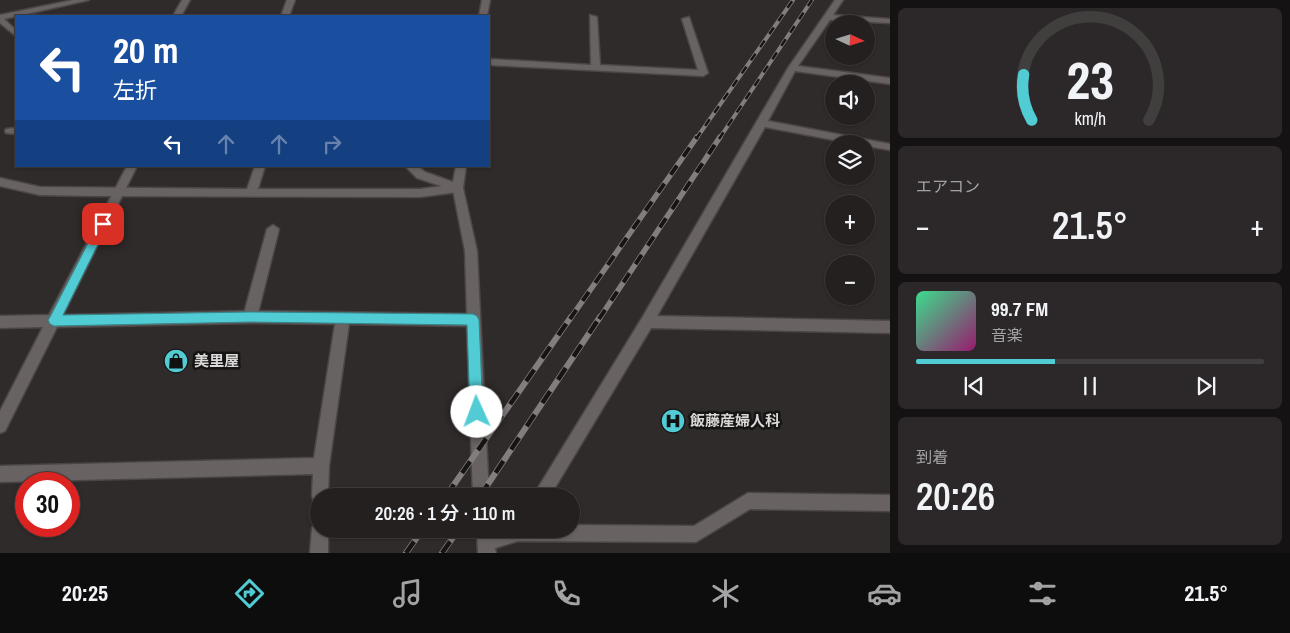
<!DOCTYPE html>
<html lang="ja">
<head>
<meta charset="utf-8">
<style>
	:root { --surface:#242020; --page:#2c2829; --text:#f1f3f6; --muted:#a3a3a5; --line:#413e3e; --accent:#51ccd4 }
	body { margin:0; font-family:"Archivo Narrow","Noto Sans JP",sans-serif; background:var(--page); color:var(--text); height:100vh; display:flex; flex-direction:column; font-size:19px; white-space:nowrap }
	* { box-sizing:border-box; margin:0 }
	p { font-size:16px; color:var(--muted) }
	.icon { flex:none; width:28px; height:28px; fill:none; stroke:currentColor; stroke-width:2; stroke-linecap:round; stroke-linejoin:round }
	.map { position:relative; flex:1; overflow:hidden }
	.sheet { display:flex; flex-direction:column; gap:8px; padding:8px; background:#141212; width:400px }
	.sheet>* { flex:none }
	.guide { position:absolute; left:15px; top:15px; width:475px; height:152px; border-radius:0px; box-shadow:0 1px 4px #0004,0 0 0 1px var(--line); background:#1a4fa0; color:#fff; overflow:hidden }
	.needle { width:32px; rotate:94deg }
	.tools { position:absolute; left:825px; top:15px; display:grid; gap:10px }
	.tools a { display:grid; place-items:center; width:50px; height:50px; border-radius:50%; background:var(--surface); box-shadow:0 1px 4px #0004,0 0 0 1px var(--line); font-size:25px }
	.speed { position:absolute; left:15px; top:472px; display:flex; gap:10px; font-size:25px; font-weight:700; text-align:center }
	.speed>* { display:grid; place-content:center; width:65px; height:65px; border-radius:50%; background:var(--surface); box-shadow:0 1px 4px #0004,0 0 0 1px var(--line); line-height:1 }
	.speed .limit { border:8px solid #d22; background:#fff; color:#111 }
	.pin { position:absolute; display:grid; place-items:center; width:42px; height:42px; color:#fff; margin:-21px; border-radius:10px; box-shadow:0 2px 8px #0006 }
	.me { position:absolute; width:55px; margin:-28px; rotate:358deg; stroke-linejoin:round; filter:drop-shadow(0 0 4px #0008) }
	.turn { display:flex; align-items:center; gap:18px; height:105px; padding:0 15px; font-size:22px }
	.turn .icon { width:65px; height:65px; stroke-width:2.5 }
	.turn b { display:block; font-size:35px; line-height:42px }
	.lanes { display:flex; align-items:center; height:48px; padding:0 15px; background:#0003; justify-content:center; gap:25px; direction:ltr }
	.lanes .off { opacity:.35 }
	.big { font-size:38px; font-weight:600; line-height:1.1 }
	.sheet .widget { flex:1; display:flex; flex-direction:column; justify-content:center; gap:8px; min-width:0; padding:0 18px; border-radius:8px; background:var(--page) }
	.sheet .dial { align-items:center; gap:0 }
	.dial svg { height:130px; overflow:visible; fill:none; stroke:var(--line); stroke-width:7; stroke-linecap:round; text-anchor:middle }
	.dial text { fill:var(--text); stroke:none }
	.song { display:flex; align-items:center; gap:15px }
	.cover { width:60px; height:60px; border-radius:8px; background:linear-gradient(135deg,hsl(150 70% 55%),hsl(320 70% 35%)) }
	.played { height:5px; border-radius:2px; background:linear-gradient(90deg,var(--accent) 40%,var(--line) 40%) }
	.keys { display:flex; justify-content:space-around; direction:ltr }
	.heat { display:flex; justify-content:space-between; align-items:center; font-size:28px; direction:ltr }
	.trip { position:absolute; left:310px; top:488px; width:270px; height:50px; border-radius:25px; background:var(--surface); box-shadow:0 1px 4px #0004,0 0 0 1px var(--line); font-weight:600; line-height:50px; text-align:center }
	.menu { display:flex; height:80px; justify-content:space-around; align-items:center; background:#0e0d0d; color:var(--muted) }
	.menu .icon { width:35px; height:35px }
	.menu .active { color:var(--accent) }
	.menu b { font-size:22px; color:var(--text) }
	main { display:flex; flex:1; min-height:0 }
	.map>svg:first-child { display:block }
</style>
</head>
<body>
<main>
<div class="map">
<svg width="890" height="553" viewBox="0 0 890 553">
	<rect width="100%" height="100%" fill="#302b2b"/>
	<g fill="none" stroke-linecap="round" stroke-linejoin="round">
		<g stroke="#4b4646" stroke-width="3">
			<g id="service">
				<path d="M590,15L597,17L600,65L698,70L682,19L689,17L708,73L703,76L489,65V59L591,65Z"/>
				<path d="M16,128V134L6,133L5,131L6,129Z"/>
				<path d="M255,166H265L258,189H420L458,184L463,188L458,192L420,197L93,196L40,195L0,186V178L40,187L247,189Z"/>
				<path d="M273,225L279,229L257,317L255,321L250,323L245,321L243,317L267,229Z"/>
			</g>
		</g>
		<g stroke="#4b4646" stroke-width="3">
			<g id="minor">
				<path d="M73,0H89L4,19L16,30V36L0,23V15Z"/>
				<path d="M182,0H190L181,16H173Z"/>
				<path d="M287,0H295L289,16H281Z"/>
				<path d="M482,0H490L487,16H479Z"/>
				<path d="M835,0H843L833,15L890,19V23L830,20L798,66L890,78V84L795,71L768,121L890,144V150L866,146V144H855L765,127L657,316L890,321V333L651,328L550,496H533L642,318L788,68Z"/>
				<path d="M127,166H137L63,315L250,311L467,314L465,251L453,190L417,178L405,166H417L425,172L453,182L456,166H466L463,188L477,251L489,496H473L467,326L349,324L329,466L328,496H319V504L314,502L312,496L313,474L0,482V466L314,458L335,324L250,323L57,327L5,431L0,433V411L43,327L0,328V316L49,315Z"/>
				<path d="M748,493L890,495V511L750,509L696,542L518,541L495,548L496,553H478L477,529H493L494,531L503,529H571V525L694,526Z"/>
				<path d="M319,521V529H328V553H310L312,529L314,523Z"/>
			</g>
		</g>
		<use href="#service" fill="#686262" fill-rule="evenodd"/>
		<use href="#minor" fill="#686262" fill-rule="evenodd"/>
		<g stroke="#837e7e" stroke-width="4">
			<g id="rail-far2">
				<path d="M696,139L793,0"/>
				<path d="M719,139L812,0"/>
			</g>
		</g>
		<g stroke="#837e7e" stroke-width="5.5">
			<g id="rail-far1">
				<path d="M570,319L697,137"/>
				<path d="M599,319L720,137"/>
			</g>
		</g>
		<g stroke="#837e7e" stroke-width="6">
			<g id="rail">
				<path d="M446,496L571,317"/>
				<path d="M480,496L600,317"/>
				<path d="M406,553L423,529"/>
				<path d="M442,553L459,529"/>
			</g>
		</g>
		<use href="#rail-far2" stroke="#161414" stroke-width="2.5" stroke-dasharray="8" stroke-linecap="butt"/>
		<use href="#rail-far1" stroke="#161414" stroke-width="4" stroke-dasharray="11" stroke-linecap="butt"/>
		<use href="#rail" stroke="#161414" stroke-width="4.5" stroke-dasharray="14" stroke-linecap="butt"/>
	</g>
	<path fill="#51ccd4" stroke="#35858a" d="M103,220L108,224L63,315L250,312L473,314L477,316L479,320L483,412L482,417L477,419L472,417L470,412L467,325L250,322L54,326L50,324L48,320L50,317L98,224Z"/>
	<defs>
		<g id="shop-disc" transform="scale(1.25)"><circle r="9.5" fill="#51ccd4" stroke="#161414"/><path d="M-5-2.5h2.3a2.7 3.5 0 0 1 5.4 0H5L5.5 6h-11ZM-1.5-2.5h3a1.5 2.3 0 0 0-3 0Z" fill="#111"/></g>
		<g id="hospital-disc" transform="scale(1.25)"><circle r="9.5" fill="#51ccd4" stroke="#161414"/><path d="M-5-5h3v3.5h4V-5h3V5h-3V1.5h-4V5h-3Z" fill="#111"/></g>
	</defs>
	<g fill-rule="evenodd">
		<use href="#shop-disc" x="176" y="361"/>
		<use href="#hospital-disc" x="673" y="421"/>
	</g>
	<g text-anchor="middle" stroke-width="5" stroke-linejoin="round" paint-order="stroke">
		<g font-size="15" font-weight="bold" fill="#dcd8d8" stroke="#161414" text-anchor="start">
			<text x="194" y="366">美里屋</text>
			<text x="690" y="426">飯藤産婦人科</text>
		</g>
	</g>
</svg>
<div class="tools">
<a><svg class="needle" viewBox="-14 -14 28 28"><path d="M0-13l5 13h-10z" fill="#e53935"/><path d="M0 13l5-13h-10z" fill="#a3a3a5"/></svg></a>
<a><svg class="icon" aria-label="sound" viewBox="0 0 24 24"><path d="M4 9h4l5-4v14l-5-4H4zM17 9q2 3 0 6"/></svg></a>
<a><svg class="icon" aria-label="layers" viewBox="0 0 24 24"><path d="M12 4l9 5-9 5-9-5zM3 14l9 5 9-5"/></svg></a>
<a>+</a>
<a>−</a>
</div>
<div class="speed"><div class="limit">30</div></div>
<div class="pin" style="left:103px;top:224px;background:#d93025"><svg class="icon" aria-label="arrive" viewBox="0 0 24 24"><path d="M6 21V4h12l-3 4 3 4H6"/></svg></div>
<svg class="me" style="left:477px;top:412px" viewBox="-20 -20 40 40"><circle r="19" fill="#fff"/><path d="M0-13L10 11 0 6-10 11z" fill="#51ccd4"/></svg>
<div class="trip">20:26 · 1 分 · 110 m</div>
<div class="guide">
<div class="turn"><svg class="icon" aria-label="left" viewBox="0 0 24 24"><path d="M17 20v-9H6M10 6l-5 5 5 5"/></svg><div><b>20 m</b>左折</div></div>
<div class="lanes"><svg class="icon" aria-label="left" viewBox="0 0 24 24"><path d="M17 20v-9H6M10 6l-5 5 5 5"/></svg><svg class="icon off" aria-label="ahead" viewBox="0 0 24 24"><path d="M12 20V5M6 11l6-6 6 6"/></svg><svg class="icon off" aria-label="ahead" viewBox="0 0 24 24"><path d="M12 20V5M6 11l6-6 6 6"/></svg><svg class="icon off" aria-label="right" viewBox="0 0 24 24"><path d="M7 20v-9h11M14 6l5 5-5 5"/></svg></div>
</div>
</div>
<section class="sheet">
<div class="widget dial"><svg viewBox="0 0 100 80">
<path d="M14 69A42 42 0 1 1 86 69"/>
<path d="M14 69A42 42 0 0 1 9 41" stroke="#51ccd4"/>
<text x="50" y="56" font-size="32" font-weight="700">23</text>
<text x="50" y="72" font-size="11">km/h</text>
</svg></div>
<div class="widget"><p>エアコン</p>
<div class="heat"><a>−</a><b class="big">21.5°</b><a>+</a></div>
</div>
<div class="widget">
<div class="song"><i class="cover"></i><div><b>99.7 FM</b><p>音楽</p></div></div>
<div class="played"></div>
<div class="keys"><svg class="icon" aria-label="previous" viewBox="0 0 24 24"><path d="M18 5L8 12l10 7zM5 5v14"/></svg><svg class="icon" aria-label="pause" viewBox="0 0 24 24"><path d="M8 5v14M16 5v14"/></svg><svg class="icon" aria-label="next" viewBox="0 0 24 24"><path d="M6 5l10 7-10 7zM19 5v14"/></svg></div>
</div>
<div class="widget"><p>到着</p><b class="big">20:26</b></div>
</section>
</main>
<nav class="menu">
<b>20:25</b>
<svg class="icon active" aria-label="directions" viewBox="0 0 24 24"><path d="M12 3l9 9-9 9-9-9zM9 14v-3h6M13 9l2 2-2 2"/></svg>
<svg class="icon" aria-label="music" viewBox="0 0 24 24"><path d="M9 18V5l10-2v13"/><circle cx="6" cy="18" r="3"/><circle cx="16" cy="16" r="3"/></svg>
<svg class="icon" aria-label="phone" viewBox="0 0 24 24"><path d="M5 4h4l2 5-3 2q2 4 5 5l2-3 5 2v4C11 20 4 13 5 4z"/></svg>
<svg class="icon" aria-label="climate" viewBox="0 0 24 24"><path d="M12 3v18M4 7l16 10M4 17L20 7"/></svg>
<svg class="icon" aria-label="car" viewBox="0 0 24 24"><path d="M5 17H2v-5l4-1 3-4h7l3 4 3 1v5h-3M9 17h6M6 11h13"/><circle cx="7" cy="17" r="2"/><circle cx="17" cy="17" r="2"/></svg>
<svg class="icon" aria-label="filters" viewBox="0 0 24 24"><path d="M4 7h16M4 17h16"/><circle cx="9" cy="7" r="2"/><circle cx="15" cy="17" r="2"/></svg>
<b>21.5°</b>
</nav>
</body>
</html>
